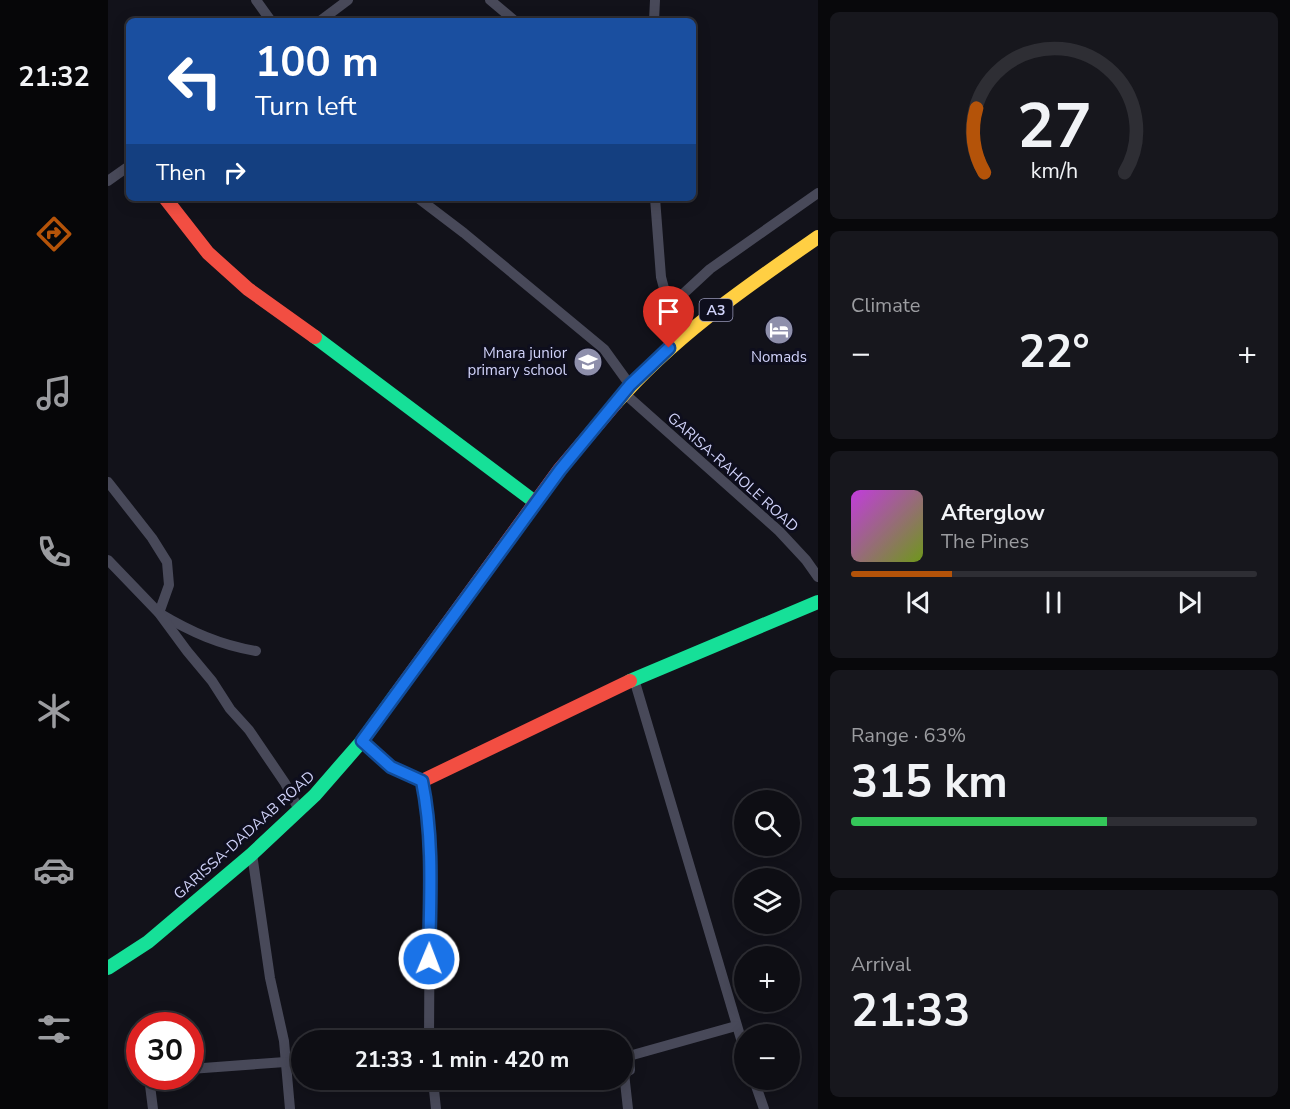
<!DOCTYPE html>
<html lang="en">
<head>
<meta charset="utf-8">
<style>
	:root { --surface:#0e0e14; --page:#17171d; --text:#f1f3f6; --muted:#9b9ca0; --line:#2e2e34; --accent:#b45309 }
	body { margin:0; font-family:"Nunito Sans",sans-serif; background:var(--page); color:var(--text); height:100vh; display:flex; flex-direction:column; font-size:22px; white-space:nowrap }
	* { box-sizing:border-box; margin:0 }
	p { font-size:20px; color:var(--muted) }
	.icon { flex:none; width:33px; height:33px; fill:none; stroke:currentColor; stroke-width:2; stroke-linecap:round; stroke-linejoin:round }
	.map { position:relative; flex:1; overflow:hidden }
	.sheet { display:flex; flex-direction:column; gap:12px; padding:12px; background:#08080b; width:472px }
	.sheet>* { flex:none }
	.guide { position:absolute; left:18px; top:18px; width:570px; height:183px; border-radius:9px; box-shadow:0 3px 15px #0003,0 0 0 2px var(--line); background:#1a4fa0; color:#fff; overflow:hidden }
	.buttons { position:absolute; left:626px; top:790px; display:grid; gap:12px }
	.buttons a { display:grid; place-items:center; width:66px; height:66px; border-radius:50%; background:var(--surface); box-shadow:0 3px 15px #0003,0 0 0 2px var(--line); font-size:30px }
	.speed { position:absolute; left:18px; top:1012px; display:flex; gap:12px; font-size:30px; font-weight:700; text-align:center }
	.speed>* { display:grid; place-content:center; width:78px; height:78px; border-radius:50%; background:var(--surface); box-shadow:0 3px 15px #0003,0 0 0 2px var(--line); line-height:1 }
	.speed .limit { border:9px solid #d22; background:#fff; color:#111 }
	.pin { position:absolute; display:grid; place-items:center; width:51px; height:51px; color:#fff; margin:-62px -26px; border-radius:50% 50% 50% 0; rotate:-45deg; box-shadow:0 0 6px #0007 }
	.pin .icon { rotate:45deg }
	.me { position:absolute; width:66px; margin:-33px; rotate:1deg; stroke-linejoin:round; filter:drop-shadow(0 0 4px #0008) }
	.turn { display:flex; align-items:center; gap:21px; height:126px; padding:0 30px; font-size:27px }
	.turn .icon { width:78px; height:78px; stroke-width:2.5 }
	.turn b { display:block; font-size:42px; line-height:51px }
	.then { display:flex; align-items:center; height:57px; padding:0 30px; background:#0003; gap:12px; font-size:22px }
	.big { font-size:45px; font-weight:700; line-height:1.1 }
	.sheet .widget { flex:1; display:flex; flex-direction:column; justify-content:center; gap:9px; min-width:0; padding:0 21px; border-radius:9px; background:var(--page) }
	.sheet .dial { align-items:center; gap:0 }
	.dial svg { height:156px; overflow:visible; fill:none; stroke:var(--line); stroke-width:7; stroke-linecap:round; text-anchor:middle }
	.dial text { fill:var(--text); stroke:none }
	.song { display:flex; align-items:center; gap:18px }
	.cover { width:72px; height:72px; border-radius:9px; background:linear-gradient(135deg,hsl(290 70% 55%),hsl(80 70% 35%)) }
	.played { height:6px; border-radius:3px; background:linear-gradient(90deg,var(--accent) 25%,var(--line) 25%) }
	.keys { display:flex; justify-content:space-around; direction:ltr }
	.heat { display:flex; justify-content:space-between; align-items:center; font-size:33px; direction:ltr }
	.charge { height:9px; border-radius:4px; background:linear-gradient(90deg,#34c759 63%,var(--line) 0) }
	.trip { position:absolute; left:183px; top:1030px; width:342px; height:60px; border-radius:30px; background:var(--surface); box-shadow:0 3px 15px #0003,0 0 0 2px var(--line); font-weight:700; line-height:60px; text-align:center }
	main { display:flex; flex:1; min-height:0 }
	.tab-bar { display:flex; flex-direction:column; width:108px; justify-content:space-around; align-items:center; background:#060608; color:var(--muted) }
	.tab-bar .icon { width:42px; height:42px }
	.tab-bar .current { color:var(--accent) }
	.tab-bar b { font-size:27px; color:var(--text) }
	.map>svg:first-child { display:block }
</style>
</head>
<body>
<main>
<nav class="tab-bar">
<b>21:32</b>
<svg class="icon current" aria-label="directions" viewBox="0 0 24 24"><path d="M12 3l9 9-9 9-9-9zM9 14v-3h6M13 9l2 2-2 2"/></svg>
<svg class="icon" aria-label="music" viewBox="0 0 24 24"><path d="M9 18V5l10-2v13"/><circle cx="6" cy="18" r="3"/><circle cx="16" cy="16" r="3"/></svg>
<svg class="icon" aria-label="phone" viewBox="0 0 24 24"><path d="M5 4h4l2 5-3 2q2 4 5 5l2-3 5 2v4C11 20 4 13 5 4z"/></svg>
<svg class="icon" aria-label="climate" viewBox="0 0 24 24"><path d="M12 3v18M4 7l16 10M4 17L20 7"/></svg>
<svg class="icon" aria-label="car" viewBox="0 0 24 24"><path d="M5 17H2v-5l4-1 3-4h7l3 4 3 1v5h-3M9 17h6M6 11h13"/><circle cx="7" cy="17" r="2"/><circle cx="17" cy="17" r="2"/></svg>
<svg class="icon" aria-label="filters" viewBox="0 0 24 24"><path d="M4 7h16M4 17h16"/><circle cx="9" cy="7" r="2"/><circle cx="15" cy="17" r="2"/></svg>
</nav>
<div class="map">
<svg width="710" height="1109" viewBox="0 0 710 1109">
	<rect width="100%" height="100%" fill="#12121a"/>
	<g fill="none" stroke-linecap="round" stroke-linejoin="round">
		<g stroke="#484959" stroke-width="10">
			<path d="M148,0L163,21"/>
			<path d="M382,0L407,21"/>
			<path d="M212,21L240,0"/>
			<path d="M546,21L547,0"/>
			<path d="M0,181L21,166"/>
			<path d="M310,198L356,233L496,349L522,385"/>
			<path d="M547,198L553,277L561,307L575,335"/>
			<path d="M561,307L602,269L710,193"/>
			<path d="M516,393L671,531L698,560L710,577"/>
			<path d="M0,482L44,538L59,562L61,585L51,613C83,632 112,645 148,651"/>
			<path d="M0,560L51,613L79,651L104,681L122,709L141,730L177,783L191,810"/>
			<path d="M526,679L636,1049"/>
			<path d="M254,741L283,767L314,781L319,803L322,864L321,1041"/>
			<path d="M144,854L162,978L176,1041L182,1109"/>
			<path d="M82,1069L177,1062"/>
			<path d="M41,1077L45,1109"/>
			<path d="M325,1080L328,1109"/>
			<path d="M646,1080L656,1109"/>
			<path d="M520,1109L516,1073L522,1070L521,1056L628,1026"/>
		</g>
		<g stroke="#16e098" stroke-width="14">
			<path d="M207,337L427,502"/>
			<path d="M522,681L710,602"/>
			<path d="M0,968L40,942L144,854L207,795L254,741L288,694"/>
		</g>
		<path stroke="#ffcf43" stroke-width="14" d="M508,403C566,336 638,287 710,237"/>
		<g stroke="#f24e42" stroke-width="14">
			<path d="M57,198L100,253L140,289L207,337"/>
			<path d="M288,694L451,470L508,403"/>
			<path d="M314,781L522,681"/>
		</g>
	</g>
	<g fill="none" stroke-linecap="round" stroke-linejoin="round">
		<g stroke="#114b97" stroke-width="15">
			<path id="route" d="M321,959C322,900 326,839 314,781L283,767L254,741L452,470L522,385L561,348"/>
		</g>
		<use href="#route" stroke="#1a73e8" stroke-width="10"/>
	</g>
	<defs>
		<g id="hotel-disc" transform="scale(1.5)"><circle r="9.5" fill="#8e8fab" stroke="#0e0e1d"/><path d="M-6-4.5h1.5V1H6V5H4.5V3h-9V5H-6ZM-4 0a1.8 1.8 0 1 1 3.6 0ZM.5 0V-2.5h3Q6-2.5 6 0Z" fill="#fff"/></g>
		<g id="school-disc" transform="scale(1.5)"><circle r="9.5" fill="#8e8fab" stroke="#0e0e1d"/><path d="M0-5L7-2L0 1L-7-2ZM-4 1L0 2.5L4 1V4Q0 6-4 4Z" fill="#fff"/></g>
	</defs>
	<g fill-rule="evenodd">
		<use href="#hotel-disc" x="671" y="330"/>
		<use href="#school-disc" x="480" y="362"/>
	</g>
	<g text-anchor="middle" stroke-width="6" stroke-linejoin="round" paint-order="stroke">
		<rect fill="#0e0e1d" stroke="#9697b7" stroke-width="1.5" x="591.5" y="299" width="33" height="22" rx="4.5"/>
		<g font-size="14" font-weight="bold" fill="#d0d2f9">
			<text x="608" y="315">A3</text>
		</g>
		<g font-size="15" fill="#d0d2f9" stroke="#0e0e1d" text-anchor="end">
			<text x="459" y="358">Mnara junior<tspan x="459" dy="17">primary school</tspan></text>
			<text x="671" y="362" text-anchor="middle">Nomads</text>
		</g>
		<g font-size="15" fill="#d0d2f9" stroke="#0e0e1d">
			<text transform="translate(625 472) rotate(42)" y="5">GARISA-RAHOLE ROAD</text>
			<text transform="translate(136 835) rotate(-42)" y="5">GARISSA-DADAAB ROAD</text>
		</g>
	</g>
</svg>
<div class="buttons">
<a><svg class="icon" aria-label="search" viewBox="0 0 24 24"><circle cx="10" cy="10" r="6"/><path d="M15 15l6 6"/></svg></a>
<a><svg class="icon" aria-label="layers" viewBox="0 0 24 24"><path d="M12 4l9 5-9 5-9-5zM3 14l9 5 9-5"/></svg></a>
<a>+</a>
<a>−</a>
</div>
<div class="speed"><div class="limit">30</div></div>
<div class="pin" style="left:561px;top:348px;background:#d93025"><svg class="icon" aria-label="arrive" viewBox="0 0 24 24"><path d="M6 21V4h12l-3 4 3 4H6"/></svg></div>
<svg class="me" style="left:321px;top:959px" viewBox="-20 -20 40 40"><circle r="17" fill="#1a73e8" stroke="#fff" stroke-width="3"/><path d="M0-11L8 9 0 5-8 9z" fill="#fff"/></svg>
<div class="trip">21:33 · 1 min · 420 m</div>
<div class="guide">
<div class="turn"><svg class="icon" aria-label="left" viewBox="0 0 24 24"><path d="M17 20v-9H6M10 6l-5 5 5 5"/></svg><div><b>100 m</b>Turn left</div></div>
<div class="then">Then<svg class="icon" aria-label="right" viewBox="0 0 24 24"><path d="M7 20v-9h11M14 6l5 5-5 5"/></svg></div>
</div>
</div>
<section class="sheet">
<div class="widget dial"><svg viewBox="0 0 100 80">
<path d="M14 69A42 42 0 1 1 86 69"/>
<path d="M14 69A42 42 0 0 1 10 36" stroke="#b45309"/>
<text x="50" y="56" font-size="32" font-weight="700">27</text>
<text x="50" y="72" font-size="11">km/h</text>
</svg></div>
<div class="widget"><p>Climate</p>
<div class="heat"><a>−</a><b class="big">22°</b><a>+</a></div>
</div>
<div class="widget">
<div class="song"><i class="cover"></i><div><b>Afterglow</b><p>The Pines</p></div></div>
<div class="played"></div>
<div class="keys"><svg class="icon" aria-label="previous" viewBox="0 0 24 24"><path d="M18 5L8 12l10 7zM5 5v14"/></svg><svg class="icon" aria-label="pause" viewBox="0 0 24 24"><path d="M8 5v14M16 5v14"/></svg><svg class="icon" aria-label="next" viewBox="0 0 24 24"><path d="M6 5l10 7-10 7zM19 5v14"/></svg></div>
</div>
<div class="widget"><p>Range · 63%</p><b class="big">315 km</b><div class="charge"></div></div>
<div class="widget"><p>Arrival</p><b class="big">21:33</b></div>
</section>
</main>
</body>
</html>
